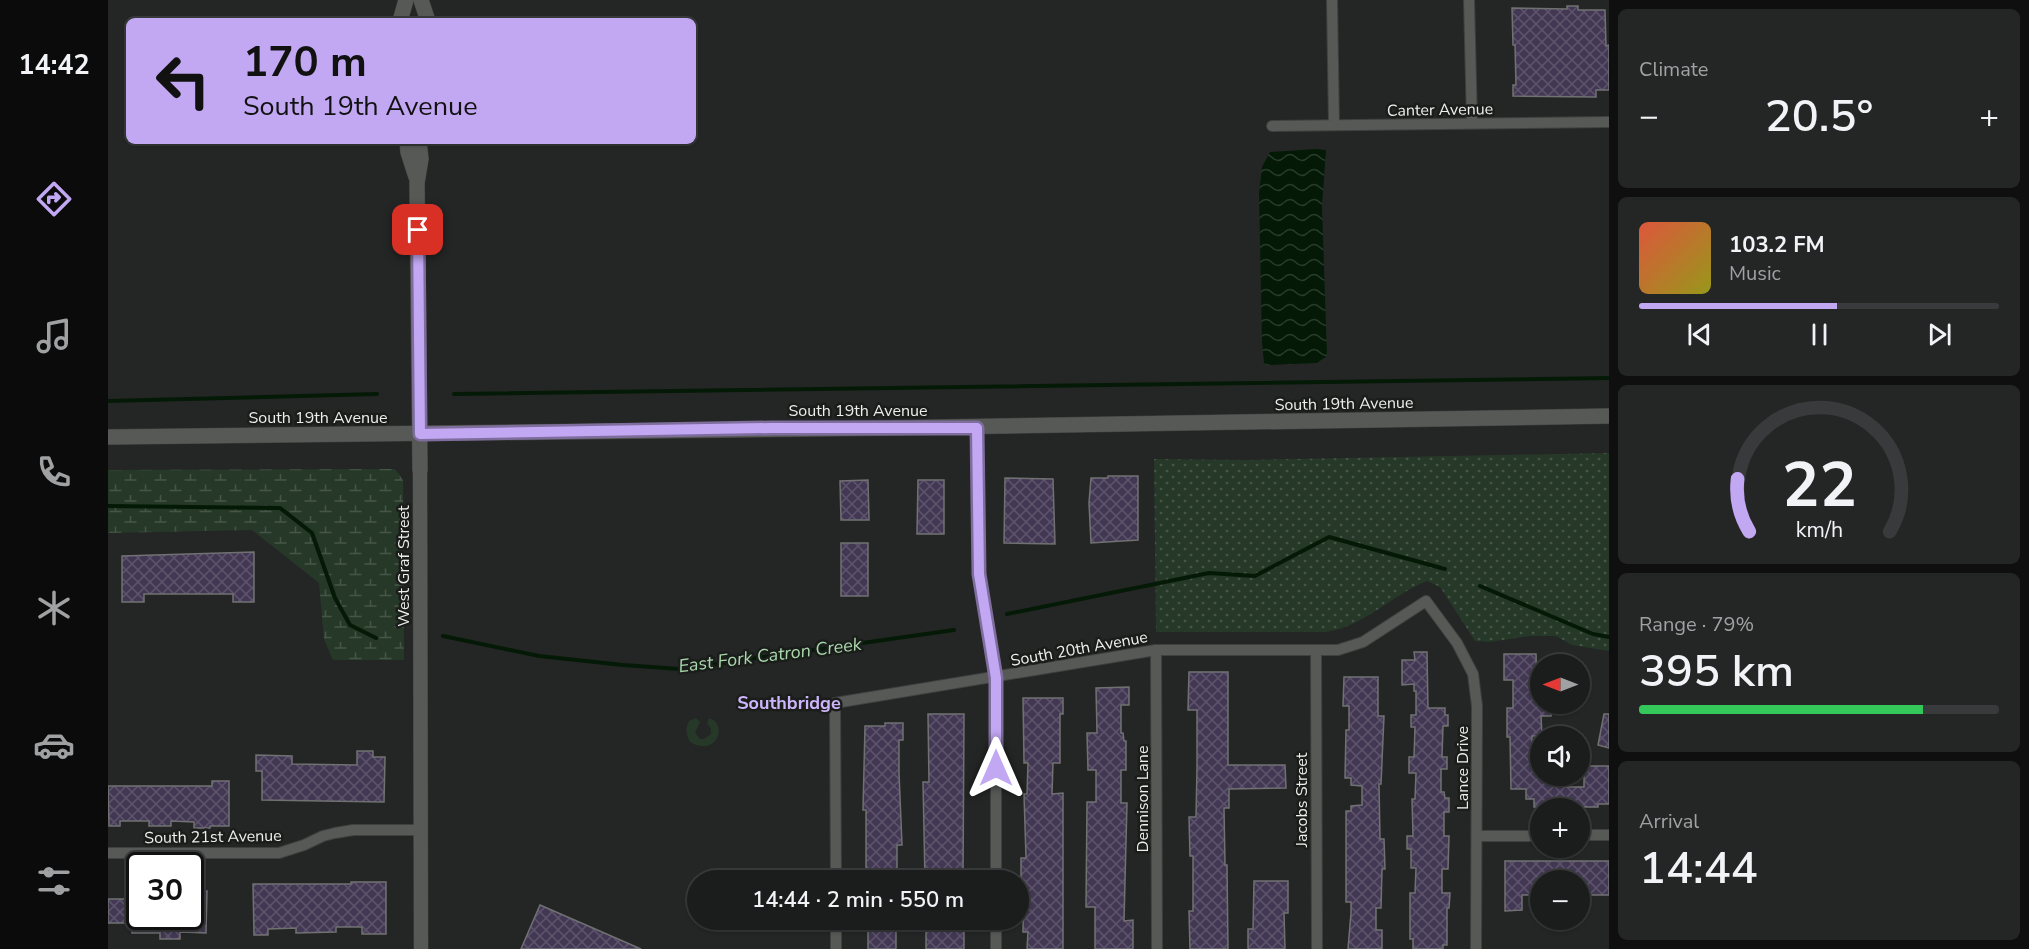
<!DOCTYPE html>
<html lang="en">
<head>
<meta charset="utf-8">
<style>
	:root { --surface:#1b1c1c; --page:#242525; --text:#f1f3f6; --muted:#a0a1a3; --line:#393a3b; --accent:#c2a8f2 }
	body { margin:0; font-family:"Nunito Sans",sans-serif; background:var(--page); color:var(--text); height:100vh; display:flex; flex-direction:column; font-size:22px; white-space:nowrap }
	* { box-sizing:border-box; margin:0 }
	p { font-size:20px; color:var(--muted) }
	.icon { flex:none; width:33px; height:33px; fill:none; stroke:currentColor; stroke-width:2; stroke-linecap:round; stroke-linejoin:round }
	.map { position:relative; flex:1; overflow:hidden }
	.details { display:flex; flex-direction:column; gap:9px; padding:9px; background:#0f0f0f; width:420px }
	.details>* { flex:none }
	.guide { position:absolute; left:18px; top:18px; width:570px; height:126px; border-radius:9px; box-shadow:0 2px 4px #0004,0 0 0 2px var(--line); background:#c2a8f2; color:#111; overflow:hidden }
	.needle { width:39px; rotate:270deg }
	.fabs { position:absolute; left:1422px; top:654px; display:grid; gap:12px }
	.fabs a { display:grid; place-items:center; width:60px; height:60px; border-radius:50%; background:var(--surface); box-shadow:0 2px 4px #0004,0 0 0 2px var(--line); font-size:30px }
	.speed { position:absolute; left:18px; top:852px; display:flex; gap:12px; font-size:30px; font-weight:700; text-align:center }
	.speed>* { display:grid; place-content:center; width:78px; height:78px; border-radius:50%; background:var(--surface); box-shadow:0 2px 4px #0004,0 0 0 2px var(--line); line-height:1 }
	.speed .limit { border:3px solid #111; border-radius:9px; background:#fff; color:#111 }
	.pin { position:absolute; display:grid; place-items:center; width:51px; height:51px; color:#fff; margin:-26px; border-radius:12px; box-shadow:0 3px 9px #0006 }
	.me { position:absolute; width:66px; margin:-33px; rotate:0deg; stroke-linejoin:round; filter:drop-shadow(0 0 4px #0008) }
	.turn { display:flex; align-items:center; gap:21px; height:126px; padding:0 18px; font-size:27px }
	.turn .icon { width:78px; height:78px; stroke-width:2.5 }
	.turn b { display:block; font-size:42px; line-height:51px }
	.big { font-size:45px; font-weight:600; line-height:1.1 }
	.details .card { flex:1; display:flex; flex-direction:column; justify-content:center; gap:9px; min-width:0; padding:0 21px; border-radius:9px; background:var(--page) }
	.details .dial { align-items:center; gap:0 }
	.dial svg { height:156px; overflow:visible; fill:none; stroke:var(--line); stroke-width:7; stroke-linecap:round; text-anchor:middle }
	.dial text { fill:var(--text); stroke:none }
	.song { display:flex; align-items:center; gap:18px }
	.cover { width:72px; height:72px; border-radius:9px; background:linear-gradient(135deg,hsl(10 70% 55%),hsl(60 70% 35%)) }
	.played { height:6px; border-radius:3px; background:linear-gradient(90deg,var(--accent) 55%,var(--line) 55%) }
	.keys { display:flex; justify-content:space-around; direction:ltr }
	.heat { display:flex; justify-content:space-between; align-items:center; font-size:33px; direction:ltr }
	.charge { height:9px; border-radius:4px; background:linear-gradient(90deg,#34c759 79%,var(--line) 0) }
	.trip { position:absolute; left:579px; top:870px; width:342px; height:60px; border-radius:30px; background:var(--surface); box-shadow:0 2px 4px #0004,0 0 0 2px var(--line); font-weight:600; line-height:60px; text-align:center }
	main { display:flex; flex:1; min-height:0 }
	.tab-bar { display:flex; flex-direction:column; width:108px; justify-content:space-around; align-items:center; background:#0b0b0b; color:var(--muted) }
	.tab-bar .icon { width:42px; height:42px }
	.tab-bar .selected { color:var(--accent) }
	.tab-bar b { font-size:27px; color:var(--text) }
	.map>svg:first-child { display:block }
</style>
</head>
<body>
<main>
<nav class="tab-bar">
<b>14:42</b>
<svg class="icon selected" aria-label="directions" viewBox="0 0 24 24"><path d="M12 3l9 9-9 9-9-9zM9 14v-3h6M13 9l2 2-2 2"/></svg>
<svg class="icon" aria-label="music" viewBox="0 0 24 24"><path d="M9 18V5l10-2v13"/><circle cx="6" cy="18" r="3"/><circle cx="16" cy="16" r="3"/></svg>
<svg class="icon" aria-label="phone" viewBox="0 0 24 24"><path d="M5 4h4l2 5-3 2q2 4 5 5l2-3 5 2v4C11 20 4 13 5 4z"/></svg>
<svg class="icon" aria-label="climate" viewBox="0 0 24 24"><path d="M12 3v18M4 7l16 10M4 17L20 7"/></svg>
<svg class="icon" aria-label="car" viewBox="0 0 24 24"><path d="M5 17H2v-5l4-1 3-4h7l3 4 3 1v5h-3M9 17h6M6 11h13"/><circle cx="7" cy="17" r="2"/><circle cx="17" cy="17" r="2"/></svg>
<svg class="icon" aria-label="filters" viewBox="0 0 24 24"><path d="M4 7h16M4 17h16"/><circle cx="9" cy="7" r="2"/><circle cx="15" cy="17" r="2"/></svg>
</nav>
<div class="map">
<svg width="1501" height="949" viewBox="0 0 1501 949">
	<defs>
		<pattern id="wetland-marsh" width="20" height="14" patternUnits="userSpaceOnUse" patternTransform="scale(1.5)"><rect width="20" height="14" fill="#263828"/><path d="M1 5h8M5 5V1M11 12h8M15 12V8" fill="none" stroke="#465548"/></pattern>
		<pattern id="park-dots" width="8" height="8" patternUnits="userSpaceOnUse" patternTransform="scale(1.5)"><rect width="8" height="8" fill="#263828"/><path d="M2 2h.1M6 6h.1" fill="none" stroke="#465548" stroke-width="1.8" stroke-linecap="round"/></pattern>
		<pattern id="water-waves" width="16" height="10" patternUnits="userSpaceOnUse" patternTransform="scale(1.5)"><rect width="16" height="10" fill="#041a07"/><path d="M0 5q4-4 8 0t8 0" fill="none" stroke="#293c2b"/></pattern>
		<pattern id="building-cross-hatch" width="8" height="8" patternUnits="userSpaceOnUse" patternTransform="scale(1.5)"><rect width="8" height="8" fill="#423854"/><path d="M0 0l8 8M0 8l8-8" fill="none" stroke="#5e556d"/></pattern>
	</defs>
	<rect width="100%" height="100%" fill="#242625"/>
	<path fill="#263828" d="M588,718L592,722L587,733L592,739H596L603,734V729L599,723L601,718C620,723 610,758 582,742C578,734 577,729 581,721Z"/>
	<path fill="url(#wetland-marsh)" d="M287,469L295,480L296,660H225L216,639L211,583L144,530L0,533V470Z"/>
	<path fill="url(#park-dots)" d="M1501,453V651L1464,645L1448,636H1422L1381,642L1367,641L1332,587L1319,581C1283,595 1256,627 1217,632H1048L1046,459L1137,460Z"/>
	<path fill="url(#water-waves)" d="M1208,149L1218,150L1214,206L1219,356L1209,363L1159,365L1156,363L1154,342L1151,193L1154,167L1162,152Z"/>
	<g fill="none" stroke-linecap="round" stroke-linejoin="round">
		<g stroke="#041a07" stroke-width="4">
			<path d="M346,394L1501,378"/>
			<path d="M0,401L269,394"/>
			<path d="M0,506L172,508L204,533L227,598L242,625L268,638"/>
			<path d="M1372,586L1485,634L1501,637"/>
			<path d="M899,614L1101,573L1147,576L1221,537L1337,569"/>
			<path d="M335,636L431,656L515,665L572,669L846,630"/>
		</g>
	</g>
	<g fill="url(#building-cross-hatch)" stroke="#717173" stroke-width="1.5">
		<path d="M1459,6H1470V10H1497L1498,46L1501,45V90H1488V97L1405,96V85H1408L1407,45H1405L1404,8L1459,9Z"/>
		<path d="M1000,476H1030V540L983,543L981,503L983,478H1000Z"/>
		<path d="M897,478L945,479L947,544L896,543Z"/>
		<path d="M760,480L761,520H733L732,481Z"/>
		<path d="M810,480H836V534H809Z"/>
		<rect x="733" y="543" width="27" height="53"/>
		<path d="M146,552V602H125V594H36V602H14V556Z"/>
		<path d="M1306,652H1319L1320,708H1337V715H1340V726H1335L1334,757H1339V769H1333V792H1336L1337,798H1341V812H1336V836H1341L1340,869H1334V893H1342L1341,908H1339V945H1335V949H1305V939H1302V893H1307L1308,868H1303V849H1299V836H1305L1304,799H1307L1308,773H1301V757H1306L1307,727H1303V715H1308V691H1306V684L1294,685V660H1307Z"/>
		<path d="M1396,654H1428L1429,688H1432V704H1443V716H1433L1434,736H1424V767H1432V776H1456V787H1476V766H1501V804H1490V807H1426V799H1418V789H1403L1402,737H1399V708H1405V680H1396Z"/>
		<path d="M1081,672H1120V765H1177L1178,788L1121,789V808H1116L1117,865H1119L1120,949H1082L1081,911H1085V856H1082L1081,817H1088L1089,767V710H1080Z"/>
		<path d="M1236,677H1270V716H1276L1273,784H1271L1272,839H1276L1277,869H1274L1273,908H1268V930H1274V949H1240L1243,913V902H1238V811H1243V806L1254,805V786L1243,785V778H1237L1238,730H1241V706H1235Z"/>
		<path d="M1021,687V705H1013V733H1015L1016,741H1018V770H1013V803H1019L1016,921L1025,920V949H987V907H978L979,802H988V770H980L979,733H989L988,688Z"/>
		<path d="M915,698H955V714H952V763H945L944,794L955,793V949H919L920,932H915L916,884H913V858H918L916,794H919L920,763H916Z"/>
		<path d="M820,714H856L855,880H817L815,782H821Z"/>
		<path d="M1496,714H1501V748L1490,745Z"/>
		<path d="M777,723H795V740H791V773L794,845H789V880H758V810H755L757,726H777Z"/>
		<path d="M249,751H265V757H277L276,802L154,800V771H148V755L184,756V764L249,765Z"/>
		<path d="M104,781H121V826H102V828H86V822L63,821V826H41V821H12V826H1L0,786H104Z"/>
		<path d="M1397,861H1501V895H1472V880H1432V895H1414V910L1397,911Z"/>
		<path d="M1146,881H1180V913H1176L1177,949H1140V929H1145Z"/>
		<path d="M243,882H278V934H254V927H228V932L188,933V928L160,929V935H146L145,884H243Z"/>
		<path d="M82,891H99L98,933L72,932V939H52V933H24V923H0V899H32V916H82Z"/>
		<path d="M432,905L533,949H413Z"/>
		<path d="M818,920L856,921V949H818Z"/>
		<path d="M760,921L788,922V949H760Z"/>
	</g>
	<g fill="none" stroke-linecap="round" stroke-linejoin="round">
		<g stroke="#3f403f" stroke-width="12">
			<g id="minor">
				<path d="M1224,0L1226,125"/>
				<path d="M1361,0L1364,123"/>
				<path d="M1164,126L1501,122"/>
				<path d="M869,428L871,574L888,678V880"/>
				<path d="M1048,650L1049,949"/>
				<path d="M1208,651L1209,949"/>
				<path d="M1472,835H1501"/>
				<path d="M1369,836H1432"/>
				<path d="M0,853H171L196,845L215,836L227,833L245,830H314"/>
				<path d="M728,880L727,703L1048,650H1230L1255,642L1318,601L1349,643L1365,674L1369,706L1368,949"/>
				<path d="M728,920V949"/>
				<path d="M888,920V949"/>
			</g>
		</g>
		<g stroke="#3f403f" stroke-width="15">
			<path id="tertiary" d="M312,470L313,949"/>
		</g>
		<g stroke="#3f403f" stroke-width="16">
			<g id="secondary">
				<path d="M313,0L320,21"/>
				<path d="M292,21L298,0"/>
				<path d="M299,141L300,152L308,177"/>
				<path d="M311,141L313,159L309,183L312,470"/>
				<path d="M0,437C500,432 1001,426 1501,416"/>
			</g>
		</g>
		<use href="#minor" stroke="#575957" stroke-width="10"/>
		<use href="#tertiary" stroke="#575957" stroke-width="14"/>
		<use href="#secondary" stroke="#575957" stroke-width="15"/>
	</g>
	<g fill="none" stroke-linecap="round" stroke-linejoin="round">
		<g stroke="#7e6d9d" stroke-width="15">
			<path id="route" d="M310,230L312,434L663,428H869L871,574L888,678V768"/>
		</g>
		<use href="#route" stroke="#c2a8f2" stroke-width="10"/>
	</g>
	<g text-anchor="middle" stroke-width="5" stroke-linejoin="round" paint-order="stroke">
		<g font-size="16" fill="#edeeed" stroke="#1b1d1b">
			<text transform="translate(1332 109) rotate(-1)" y="6">Canter Avenue</text>
			<text transform="translate(1236 403) rotate(-1)" y="6">South 19th Avenue</text>
			<text x="750" y="416">South 19th Avenue</text>
			<text x="210" y="423">South 19th Avenue</text>
			<text transform="translate(295 566) rotate(-90)" y="6">West Graf Street</text>
			<text transform="translate(971 648) rotate(-10)" y="6">South 20th Avenue</text>
			<text transform="translate(1354 768) rotate(-90)" y="6">Lance Drive</text>
			<text transform="translate(1034 799) rotate(-90)" y="6">Dennison Lane</text>
			<text transform="translate(1193 800) rotate(-90)" y="6">Jacobs Street</text>
			<text transform="translate(105 836) rotate(-1)" y="6">South 21st Avenue</text>
		</g>
		<g font-size="18" font-style="italic" fill="#a9d8ac" stroke="#1b1d1b">
			<text transform="translate(662 655) rotate(-7)" y="6">East Fork Catron Creek</text>
		</g>
		<g font-size="18" font-weight="bold" fill="#cdb5fb" stroke="#1b1d1b">
			<text x="681" y="709">Southbridge</text>
		</g>
	</g>
</svg>
<div class="fabs">
<a><svg class="needle" viewBox="-14 -14 28 28"><path d="M0-13l5 13h-10z" fill="#e53935"/><path d="M0 13l5-13h-10z" fill="#a0a1a3"/></svg></a>
<a><svg class="icon" aria-label="sound" viewBox="0 0 24 24"><path d="M4 9h4l5-4v14l-5-4H4zM17 9q2 3 0 6"/></svg></a>
<a>+</a>
<a>−</a>
</div>
<div class="speed"><div class="limit">30</div></div>
<div class="pin" style="left:310px;top:230px;background:#d93025"><svg class="icon" aria-label="arrive" viewBox="0 0 24 24"><path d="M6 21V4h12l-3 4 3 4H6"/></svg></div>
<svg class="me" style="left:888px;top:768px" viewBox="-20 -20 40 40"><path d="M0-17L14 15 0 8-14 15z" fill="#c2a8f2" stroke="#fff" stroke-width="4"/></svg>
<div class="trip">14:44 · 2 min · 550 m</div>
<div class="guide">
<div class="turn"><svg class="icon" aria-label="left" viewBox="0 0 24 24"><path d="M17 20v-9H6M10 6l-5 5 5 5"/></svg><div><b>170 m</b>South 19th Avenue</div></div>
</div>
</div>
<section class="details">
<div class="card"><p>Climate</p>
<div class="heat"><a>−</a><b class="big">20.5°</b><a>+</a></div>
</div>
<div class="card">
<div class="song"><i class="cover"></i><div><b>103.2 FM</b><p>Music</p></div></div>
<div class="played"></div>
<div class="keys"><svg class="icon" aria-label="previous" viewBox="0 0 24 24"><path d="M18 5L8 12l10 7zM5 5v14"/></svg><svg class="icon" aria-label="pause" viewBox="0 0 24 24"><path d="M8 5v14M16 5v14"/></svg><svg class="icon" aria-label="next" viewBox="0 0 24 24"><path d="M6 5l10 7-10 7zM19 5v14"/></svg></div>
</div>
<div class="card dial"><svg viewBox="0 0 100 80">
<path d="M14 69A42 42 0 1 1 86 69"/>
<path d="M14 69A42 42 0 0 1 8 42" stroke="#c2a8f2"/>
<text x="50" y="56" font-size="32" font-weight="700">22</text>
<text x="50" y="72" font-size="11">km/h</text>
</svg></div>
<div class="card"><p>Range · 79%</p><b class="big">395 km</b><div class="charge"></div></div>
<div class="card"><p>Arrival</p><b class="big">14:44</b></div>
</section>
</main>
</body>
</html>
